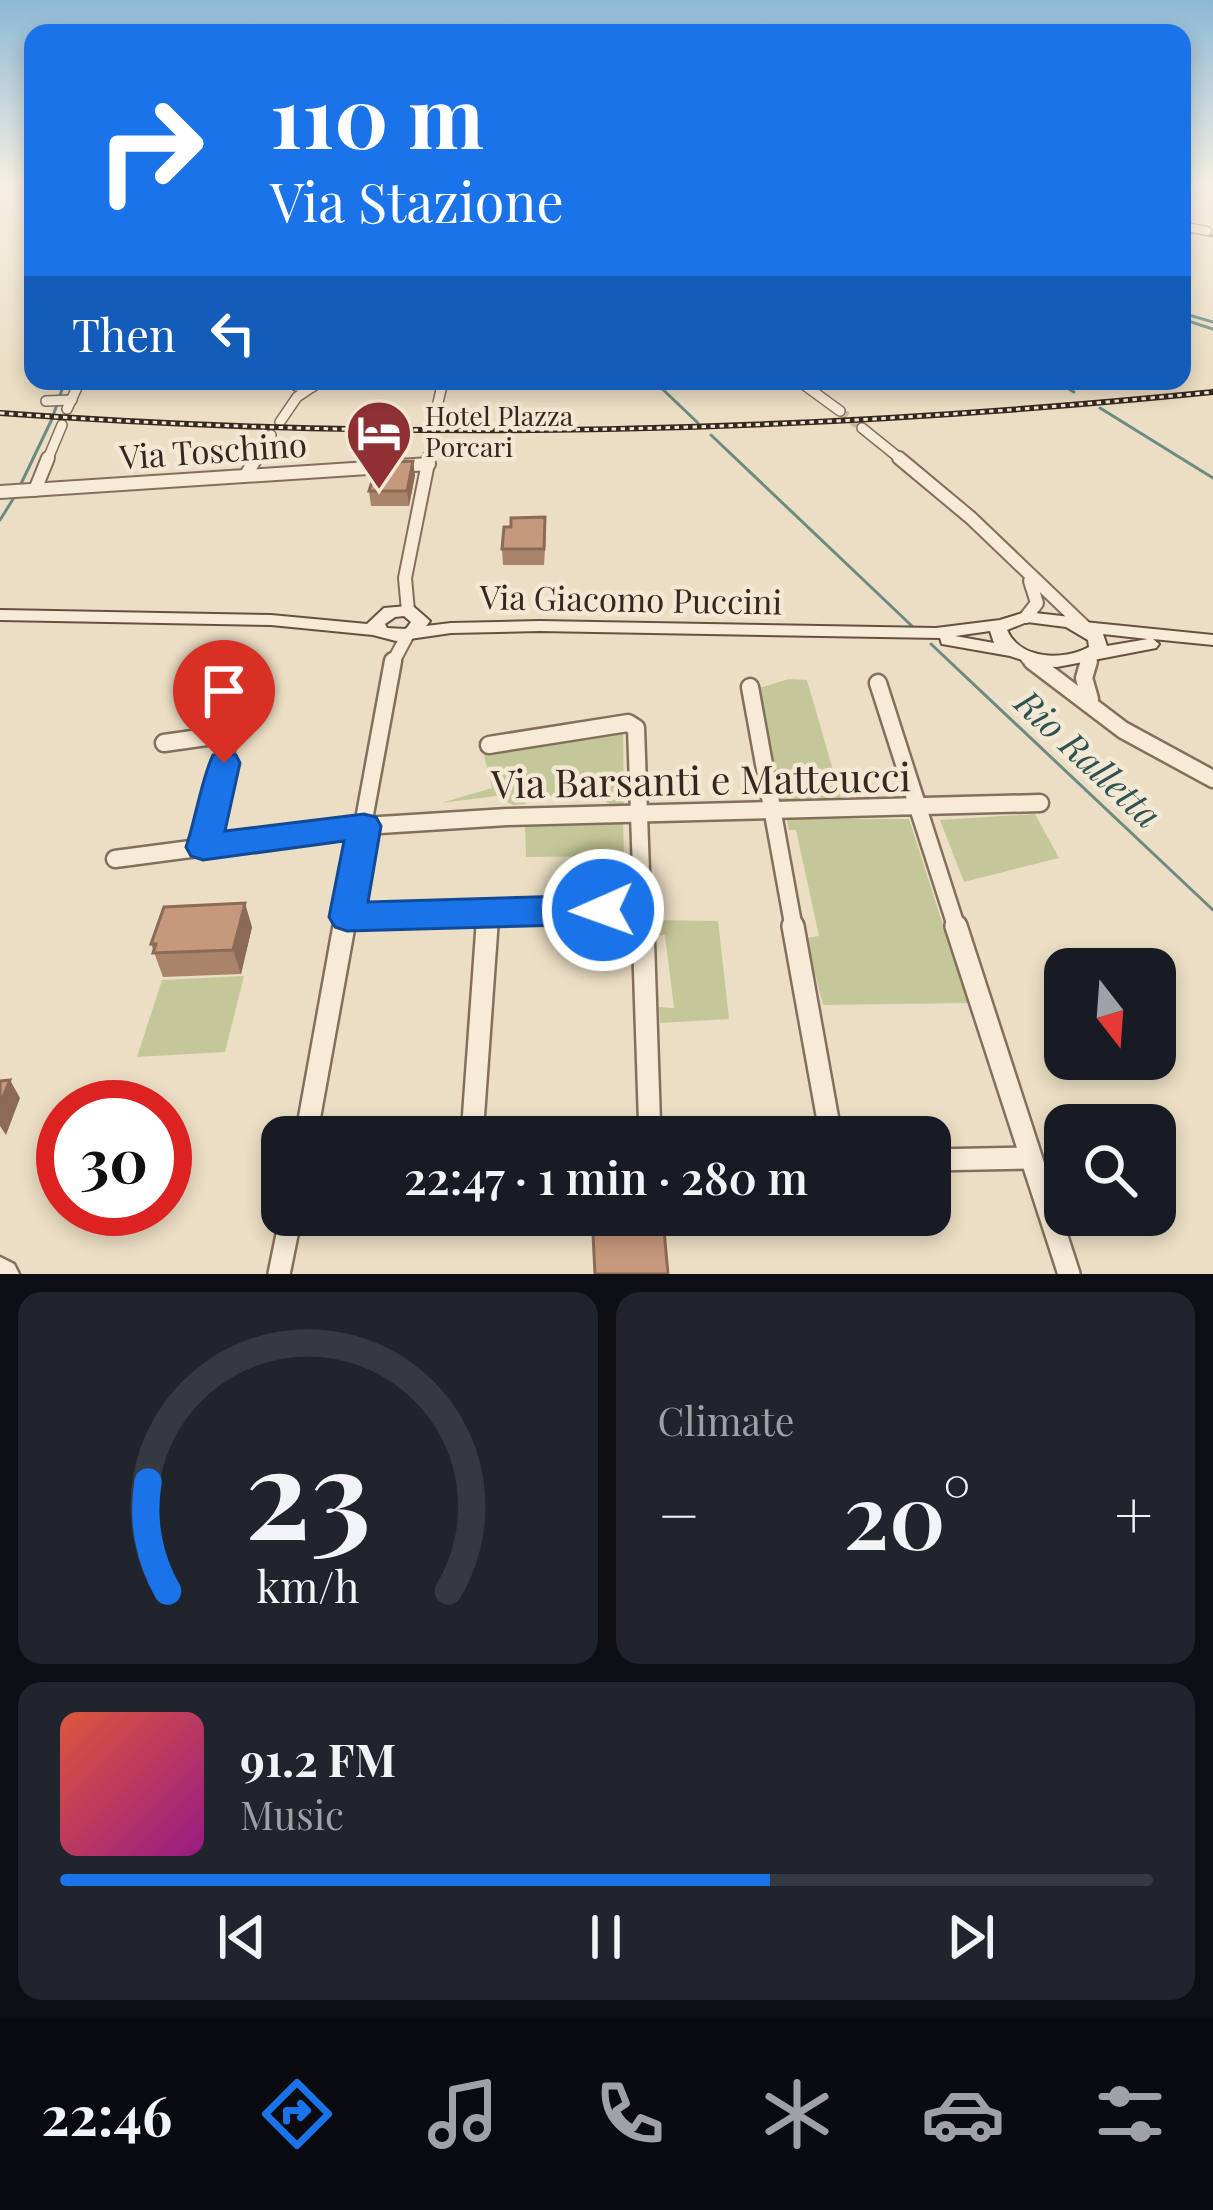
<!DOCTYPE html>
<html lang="en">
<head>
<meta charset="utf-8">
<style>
	:root { --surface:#171b24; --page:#20242c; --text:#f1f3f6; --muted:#9ea1a6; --line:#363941; --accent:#1a73e8 }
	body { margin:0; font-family:"Playfair Display",serif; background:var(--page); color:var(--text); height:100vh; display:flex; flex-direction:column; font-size:45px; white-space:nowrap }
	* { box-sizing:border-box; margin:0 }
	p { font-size:39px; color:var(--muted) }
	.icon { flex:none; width:66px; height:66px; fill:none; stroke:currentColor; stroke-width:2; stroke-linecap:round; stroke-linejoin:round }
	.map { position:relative; height:1274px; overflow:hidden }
	.drawer { display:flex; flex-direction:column; gap:18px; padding:18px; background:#0d0f14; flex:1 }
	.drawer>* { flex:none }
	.top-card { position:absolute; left:24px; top:24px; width:1167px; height:366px; border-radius:24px; box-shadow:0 6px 18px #0003; background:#1a73e8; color:#fff; overflow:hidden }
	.needle { width:78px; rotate:163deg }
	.tools { position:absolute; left:1044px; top:948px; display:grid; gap:24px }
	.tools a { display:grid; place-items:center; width:132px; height:132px; border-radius:24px; background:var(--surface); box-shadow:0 6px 18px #0003; font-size:60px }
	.speed { position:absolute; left:36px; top:1080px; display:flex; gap:24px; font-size:60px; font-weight:700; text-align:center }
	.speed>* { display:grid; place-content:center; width:156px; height:156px; border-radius:50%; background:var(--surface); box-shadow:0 6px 18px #0003; line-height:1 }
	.speed .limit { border:18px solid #d22; background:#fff; color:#111 }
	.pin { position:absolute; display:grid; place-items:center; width:102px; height:102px; color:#fff; margin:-123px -51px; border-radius:50% 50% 50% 0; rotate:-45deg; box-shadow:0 0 12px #0007 }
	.pin .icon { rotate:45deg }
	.me { position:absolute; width:132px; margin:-66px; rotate:268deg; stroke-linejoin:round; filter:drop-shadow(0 0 9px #0008) }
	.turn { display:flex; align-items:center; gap:42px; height:252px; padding:0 48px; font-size:54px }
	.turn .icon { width:156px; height:156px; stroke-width:2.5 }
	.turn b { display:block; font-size:84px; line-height:102px }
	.then { display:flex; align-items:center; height:114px; padding:0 48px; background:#0003; gap:24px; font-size:45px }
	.big { font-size:90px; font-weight:600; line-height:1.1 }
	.drawer .widget { flex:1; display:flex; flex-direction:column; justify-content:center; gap:18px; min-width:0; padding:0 42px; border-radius:24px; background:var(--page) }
	.drawer .dial { align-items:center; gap:0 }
	.dial svg { height:312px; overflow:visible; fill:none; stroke:var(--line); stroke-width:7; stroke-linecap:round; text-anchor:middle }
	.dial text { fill:var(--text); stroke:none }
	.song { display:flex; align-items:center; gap:36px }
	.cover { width:144px; height:144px; border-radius:18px; background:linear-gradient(135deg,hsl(10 70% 55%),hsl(310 70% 35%)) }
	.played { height:12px; border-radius:6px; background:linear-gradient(90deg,var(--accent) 65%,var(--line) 65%) }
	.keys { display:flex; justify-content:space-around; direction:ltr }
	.heat { display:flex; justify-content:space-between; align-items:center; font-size:66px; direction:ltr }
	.drawer .tiles { flex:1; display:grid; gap:18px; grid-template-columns:1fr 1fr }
	.widget:last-child { grid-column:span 2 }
	.trip { position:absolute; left:261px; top:1116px; width:690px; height:120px; border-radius:24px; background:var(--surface); box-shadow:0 6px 18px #0003; font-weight:600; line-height:120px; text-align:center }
	.tab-bar { display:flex; height:192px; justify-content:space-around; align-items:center; background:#090b0e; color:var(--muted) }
	.tab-bar .icon { width:84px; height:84px }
	.tab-bar .on { color:var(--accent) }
	.tab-bar b { font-size:54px; color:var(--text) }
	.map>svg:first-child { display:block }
</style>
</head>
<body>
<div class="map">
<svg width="1213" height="1274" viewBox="0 0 1213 1274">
	<rect width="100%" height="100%" fill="#ebdec4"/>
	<g fill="#c4c898">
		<path d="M789,679L807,680L842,801L781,803L756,689Z"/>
		<path d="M623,729L624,804H610L596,795L526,796V804L513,805L496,796L441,803L492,788L483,751Z"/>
		<path d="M1035,814L1059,858L964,882L940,820Z"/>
		<path d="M787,819H909L968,1003L823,1005L806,938L819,936L796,830H789Z"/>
		<path d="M623,823L624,856L526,857L525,824Z"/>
		<path d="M651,920L718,921L729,1019L660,1023L659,1007L674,1008L665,935H654Z"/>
		<path d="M244,976L225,1052L137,1057L162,980Z"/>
	</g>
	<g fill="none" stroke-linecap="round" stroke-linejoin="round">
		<g stroke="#6d8b83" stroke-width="3">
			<path d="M1182,230L1213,236"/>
			<path d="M1182,313L1213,322"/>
			<path d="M1182,319L1213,329"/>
			<path d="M654,381L698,423"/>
			<path d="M1055,381L1074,392"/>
			<path d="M1100,408L1213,478"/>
			<path d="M54,413L65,381"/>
			<path d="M711,435L913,627"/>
			<path d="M19,488L52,419"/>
			<path d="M0,520L15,496"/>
			<path d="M931,644L1213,910"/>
		</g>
		<path stroke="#c7baa3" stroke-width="9" stroke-dasharray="9 4.5" stroke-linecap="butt" d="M840,411L862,428"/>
		<g stroke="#846f5c" stroke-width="10">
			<path id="minor-far4" d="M1182,226L1207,231"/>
		</g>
		<g stroke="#846f5c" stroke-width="12">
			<g id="minor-far3">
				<path d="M296,381V386L312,387L321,381"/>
				<path d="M332,381H421"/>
				<path d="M799,381L840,411"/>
				<path d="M443,382L494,381"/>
				<path d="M46,401L72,400"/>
				<path d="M67,409L80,381"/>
				<path d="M280,422L297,397L312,387"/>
				<path d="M433,424L443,381"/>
				<path d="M862,428L903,461"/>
				<path d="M47,461L62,425"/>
				<path d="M254,461L271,435"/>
				<path d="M428,461L432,441"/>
			</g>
		</g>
		<g stroke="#846f5c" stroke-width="16">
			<g id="minor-far2">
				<path d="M899,458L971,518L1085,627"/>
				<path d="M246,475L256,458"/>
				<path d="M35,490L48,458"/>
				<path d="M0,492L429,464"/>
				<path d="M408,611L405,578L429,458"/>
				<path d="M1026,617L1037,603L1030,581"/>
				<path d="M1027,658L1036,664"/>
				<path d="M392,664L408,634"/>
				<path d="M1088,664L1091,655"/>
			</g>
		</g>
		<g stroke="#846f5c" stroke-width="21">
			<g id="minor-far1">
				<path d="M1032,661L1123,730L1213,779"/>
				<path d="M1089,661L1084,678L1090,699"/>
				<path d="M878,683L957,929"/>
				<path d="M750,687L794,929"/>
				<path d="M164,743L228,734L221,791L203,847"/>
				<path d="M489,745L628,723L636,728L643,929"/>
				<path d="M115,859L364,826L507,817L1040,803"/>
				<path d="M348,917L641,909"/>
				<path d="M344,929L393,661"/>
				<path d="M487,929L488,913"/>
			</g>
		</g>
		<g stroke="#846f5c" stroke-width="26">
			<g id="minor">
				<path d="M643,926L650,1137"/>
				<path d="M793,926L831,1137"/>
				<path d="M956,926L1069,1274"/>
				<path d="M306,1137L344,926"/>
				<path d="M472,1137L487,926"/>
				<path d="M930,1160L1031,1158"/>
				<path d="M279,1274L291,1215"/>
			</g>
		</g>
		<g stroke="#846f5c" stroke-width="5">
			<path id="tertiary" d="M0,1257L14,1264L19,1274H0Z"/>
		</g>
		<g stroke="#66513f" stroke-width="4">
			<path id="secondary" d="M408,606L414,607L430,621L426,626L451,623L539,621L936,628L1000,620L1026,612L1071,617L1084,622L1213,635V645L1153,639L1159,644L1156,648L1057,667L1040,666L1010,656L942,644L940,638L539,631L451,633L396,641L373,635L271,625L0,620V610L271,615L367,624L384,608ZM404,616L411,622L406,629L387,628L385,624L395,617ZM1027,622L1066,627L1088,640L1089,647C1063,661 1020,660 1007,630ZM990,631L994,643L955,636ZM1103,634L1148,639L1107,646Z"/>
		</g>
		<use href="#minor-far4" stroke="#f6ebd6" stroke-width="8"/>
		<use href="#minor-far3" stroke="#f6ebd6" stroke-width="9"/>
		<use href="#minor-far2" stroke="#f6ebd6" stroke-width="12"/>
		<use href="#minor-far1" stroke="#f6ebd6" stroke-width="16"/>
		<use href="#minor" stroke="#f6ebd6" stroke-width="21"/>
		<use href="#tertiary" fill="#f6ebd6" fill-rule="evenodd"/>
		<use href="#secondary" fill="#f6ebd6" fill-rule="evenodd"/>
		<g stroke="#35281f" stroke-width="6">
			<path id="rail" d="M0,413C411,443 803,433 1213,392"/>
		</g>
		<use href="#rail" stroke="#f3e8d3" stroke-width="3" stroke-dasharray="4.5" stroke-linecap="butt"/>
	</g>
	<g fill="#aa836b">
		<path d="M415,475L409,506H371L369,491Z"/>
		<path d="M546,533L544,565H503L502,549Z"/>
		<path d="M252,927L241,974L163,977L151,944Z"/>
	</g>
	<g fill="#8b6a57">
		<path d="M413,461L415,475L409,506L407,491Z"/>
		<path d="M245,903L252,927L241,974L233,950Z"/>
		<path d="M10,1080L20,1098L6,1135L0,1126V1104Z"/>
	</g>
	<g fill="#c6987c" stroke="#8b6a57" stroke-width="3">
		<path d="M413,461L407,491H369L378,463Z"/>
		<path d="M545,517L544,549H502L504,527H511V518Z"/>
		<path d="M245,903L233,950L153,953L156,944H151L164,907Z"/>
		<path d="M10,1080L0,1104V1081Z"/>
		<path d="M664,1230L668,1274H595L593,1234Z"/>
	</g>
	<linearGradient id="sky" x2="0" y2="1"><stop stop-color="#8db8d4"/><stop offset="0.51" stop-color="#f6f0e4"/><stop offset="1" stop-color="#f6f0e4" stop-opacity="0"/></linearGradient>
	<rect width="1213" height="366" fill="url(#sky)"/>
	<path fill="#1a73e8" stroke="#114b97" stroke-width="3" d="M224,752L236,755L240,763L225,831L364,814L376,817L381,826L368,902L603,895L616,900L621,910L616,920L603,924L347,931L335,927L329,917L344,841L203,860L191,856L186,847C195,821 202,777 213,755Z"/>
	<defs>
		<g id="hotel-pin" transform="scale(3.45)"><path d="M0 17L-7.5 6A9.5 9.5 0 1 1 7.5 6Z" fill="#8e3034" stroke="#f3e8d3"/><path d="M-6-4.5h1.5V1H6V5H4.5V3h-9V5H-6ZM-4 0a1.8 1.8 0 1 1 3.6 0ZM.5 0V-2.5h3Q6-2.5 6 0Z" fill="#fff"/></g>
	</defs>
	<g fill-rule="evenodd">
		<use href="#hotel-pin" x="379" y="433"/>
	</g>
	<g text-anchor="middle" stroke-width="9" stroke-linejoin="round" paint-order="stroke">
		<g font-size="27" fill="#35281f" stroke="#f3e8d3" text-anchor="start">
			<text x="425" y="426">Hotel Plazza<tspan x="425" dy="31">Porcari</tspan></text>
		</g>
		<g font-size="33" fill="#35281f" stroke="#f3e8d3">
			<text transform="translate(213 451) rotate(-4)" y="12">Via Toschino</text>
			<text transform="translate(631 600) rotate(1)" y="12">Via Giacomo Puccini</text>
		</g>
		<g font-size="36" font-style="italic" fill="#2f5350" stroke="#f3e8d3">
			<text transform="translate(1088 759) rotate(43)" y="13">Rio Ralletta</text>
		</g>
		<g font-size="39" fill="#35281f" stroke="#f3e8d3">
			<text transform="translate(701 781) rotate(-1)" y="14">Via Barsanti e Matteucci</text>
		</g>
	</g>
</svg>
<div class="tools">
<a><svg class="needle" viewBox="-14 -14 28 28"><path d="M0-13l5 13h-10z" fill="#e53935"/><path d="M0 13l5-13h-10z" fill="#9ea1a6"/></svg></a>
<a><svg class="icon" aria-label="search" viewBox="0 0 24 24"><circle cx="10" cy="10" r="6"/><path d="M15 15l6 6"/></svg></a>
</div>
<div class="speed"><div class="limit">30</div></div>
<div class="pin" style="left:224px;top:763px;background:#d93025"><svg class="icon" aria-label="arrive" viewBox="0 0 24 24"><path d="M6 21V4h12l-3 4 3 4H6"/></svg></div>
<svg class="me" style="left:603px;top:910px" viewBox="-20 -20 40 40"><circle r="17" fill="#1a73e8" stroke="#fff" stroke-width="3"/><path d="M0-11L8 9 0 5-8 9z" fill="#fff"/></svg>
<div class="trip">22:47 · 1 min · 280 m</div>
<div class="top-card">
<div class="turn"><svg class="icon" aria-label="right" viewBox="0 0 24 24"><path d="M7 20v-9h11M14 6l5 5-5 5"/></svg><div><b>110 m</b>Via Stazione</div></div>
<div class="then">Then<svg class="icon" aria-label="left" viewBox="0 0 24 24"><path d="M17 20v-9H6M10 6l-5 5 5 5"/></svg></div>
</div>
</div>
<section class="drawer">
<div class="tiles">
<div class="widget dial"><svg viewBox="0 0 100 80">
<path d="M14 69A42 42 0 1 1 86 69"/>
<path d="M14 69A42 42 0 0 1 9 41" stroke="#1a73e8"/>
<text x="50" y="56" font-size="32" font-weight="700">23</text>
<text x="50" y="72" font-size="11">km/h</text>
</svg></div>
<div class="widget"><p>Climate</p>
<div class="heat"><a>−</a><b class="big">20°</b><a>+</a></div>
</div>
<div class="widget">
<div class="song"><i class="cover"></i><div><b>91.2 FM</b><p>Music</p></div></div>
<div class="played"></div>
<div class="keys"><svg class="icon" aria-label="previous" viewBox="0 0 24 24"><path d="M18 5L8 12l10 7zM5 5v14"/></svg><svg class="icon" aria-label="pause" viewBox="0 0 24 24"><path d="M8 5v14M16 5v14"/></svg><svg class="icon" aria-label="next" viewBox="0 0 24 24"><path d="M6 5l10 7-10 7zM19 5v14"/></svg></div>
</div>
</div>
</section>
<nav class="tab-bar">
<b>22:46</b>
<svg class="icon on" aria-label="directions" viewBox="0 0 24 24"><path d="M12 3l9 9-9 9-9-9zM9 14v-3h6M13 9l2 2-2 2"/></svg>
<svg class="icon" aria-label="music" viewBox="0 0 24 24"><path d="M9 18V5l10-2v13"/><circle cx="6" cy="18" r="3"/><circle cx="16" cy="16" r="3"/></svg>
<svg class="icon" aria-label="phone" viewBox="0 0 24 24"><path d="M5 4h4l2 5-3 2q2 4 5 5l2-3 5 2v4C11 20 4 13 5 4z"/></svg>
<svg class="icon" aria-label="climate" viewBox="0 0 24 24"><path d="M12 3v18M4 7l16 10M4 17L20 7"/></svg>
<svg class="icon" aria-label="car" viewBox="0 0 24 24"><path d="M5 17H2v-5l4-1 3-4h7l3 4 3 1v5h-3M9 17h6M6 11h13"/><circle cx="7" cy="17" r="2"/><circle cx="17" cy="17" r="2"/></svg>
<svg class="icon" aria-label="filters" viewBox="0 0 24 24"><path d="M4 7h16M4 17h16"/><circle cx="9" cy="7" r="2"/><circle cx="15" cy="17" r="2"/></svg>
</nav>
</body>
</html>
